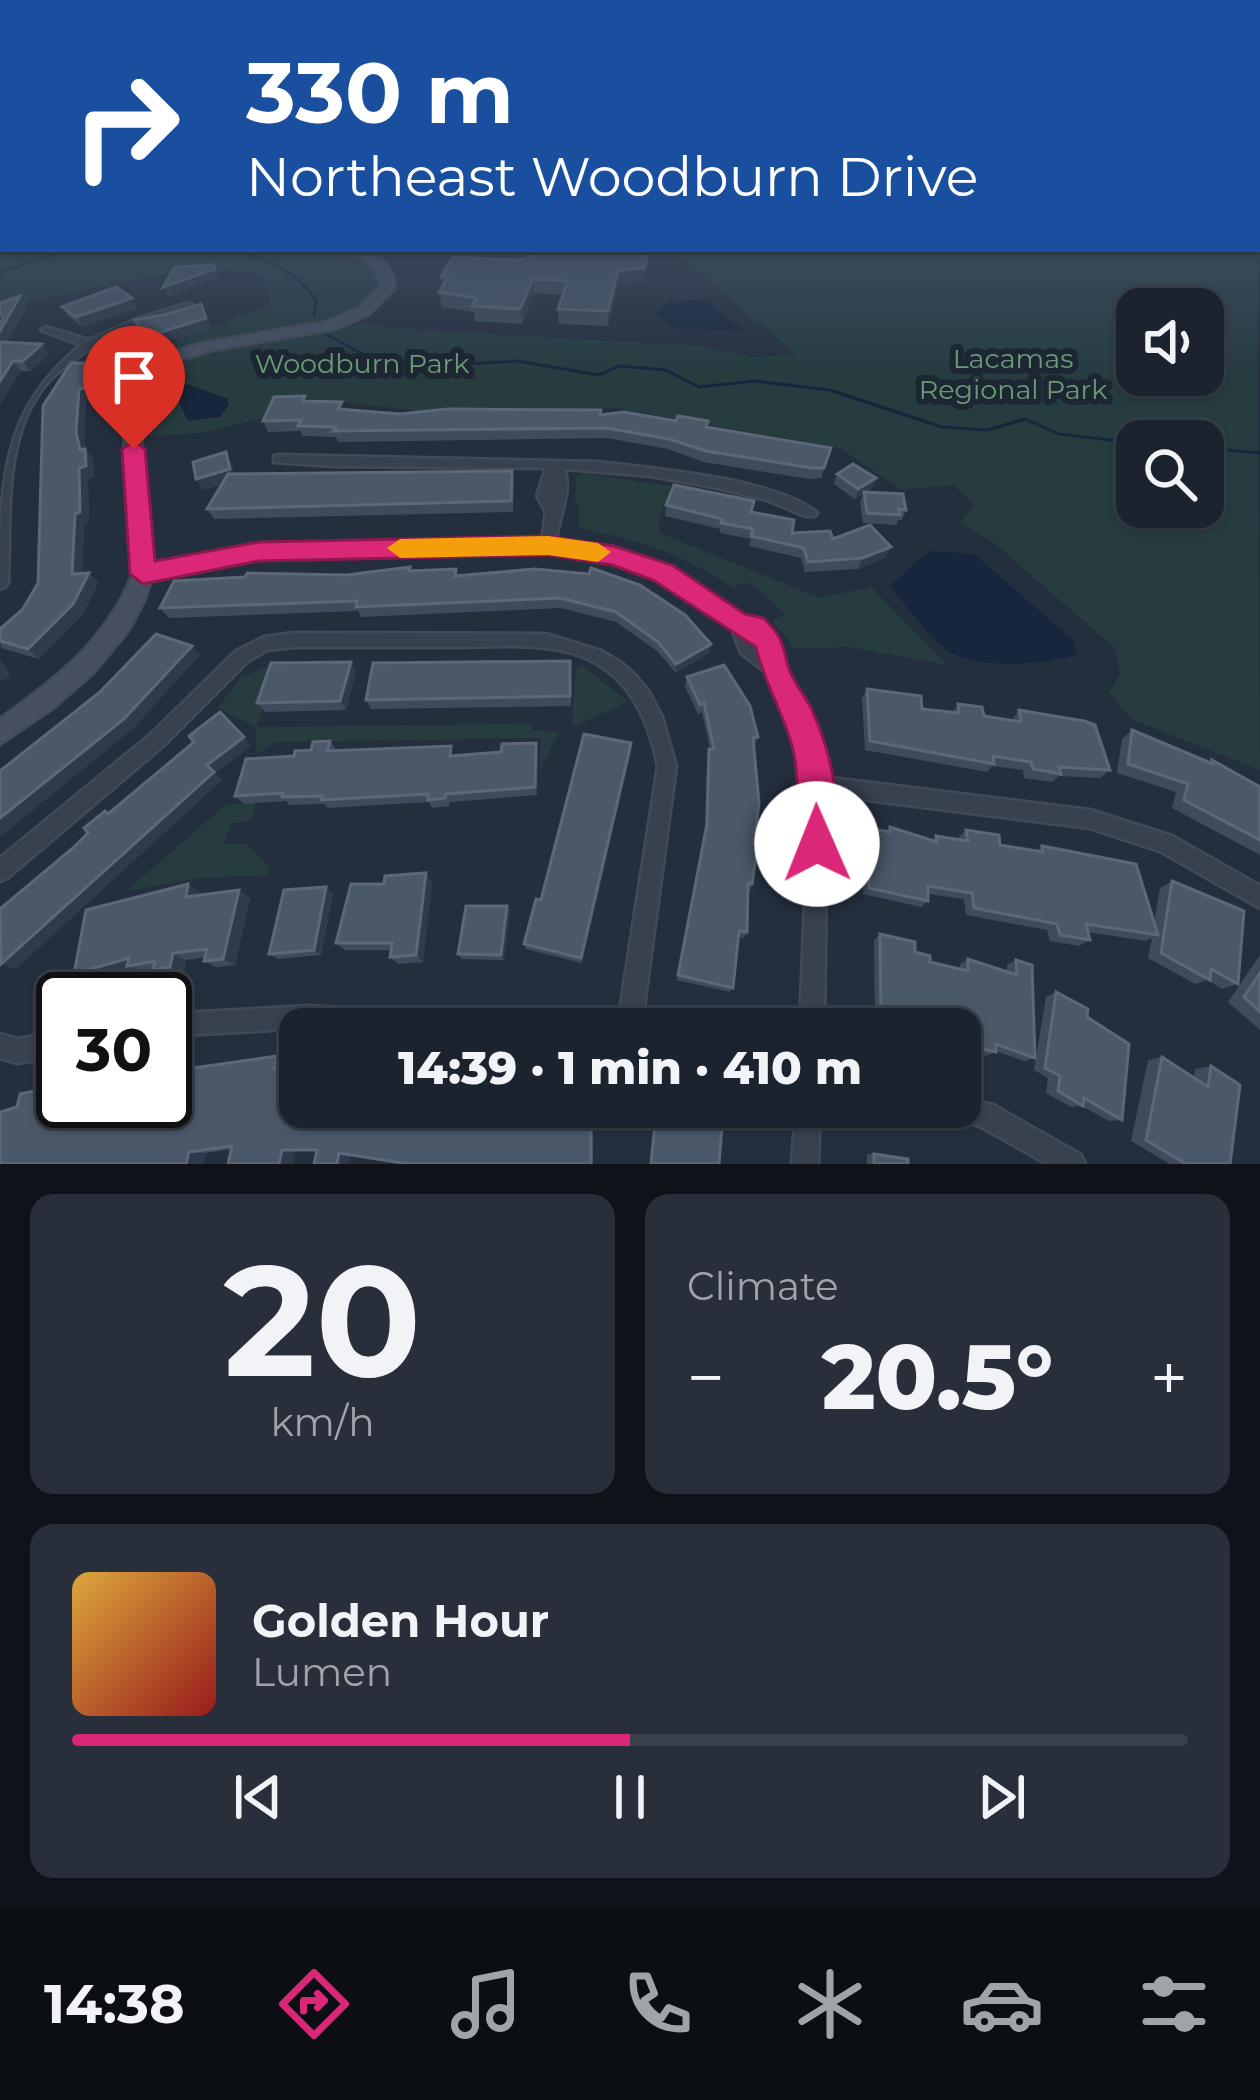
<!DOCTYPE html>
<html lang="en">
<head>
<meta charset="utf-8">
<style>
	:root { --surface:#1b232e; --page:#282f3a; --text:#f1f3f6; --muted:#a0a4aa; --line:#39404a; --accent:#db2777 }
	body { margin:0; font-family:Montserrat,sans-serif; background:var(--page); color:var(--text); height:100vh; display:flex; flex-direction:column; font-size:45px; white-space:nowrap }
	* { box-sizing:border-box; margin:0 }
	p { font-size:39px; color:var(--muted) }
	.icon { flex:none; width:66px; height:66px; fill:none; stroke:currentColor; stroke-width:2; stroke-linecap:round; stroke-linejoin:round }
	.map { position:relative; height:1164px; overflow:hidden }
	.side { display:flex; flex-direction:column; gap:30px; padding:30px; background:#0f1319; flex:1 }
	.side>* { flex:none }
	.guide { position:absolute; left:0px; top:0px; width:1260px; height:252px; box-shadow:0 3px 9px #0004,0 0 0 3px var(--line); background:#1a4fa0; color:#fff; overflow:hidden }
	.tools { position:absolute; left:1116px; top:288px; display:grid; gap:24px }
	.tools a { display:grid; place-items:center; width:108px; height:108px; border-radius:24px; background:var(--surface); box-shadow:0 3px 9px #0004,0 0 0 3px var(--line); font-size:60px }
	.speed { position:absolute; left:36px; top:972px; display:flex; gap:24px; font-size:60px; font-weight:700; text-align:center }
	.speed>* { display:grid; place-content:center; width:156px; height:156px; border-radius:50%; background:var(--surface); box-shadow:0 3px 9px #0004,0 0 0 3px var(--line); line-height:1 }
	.speed .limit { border:6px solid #111; border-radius:18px; background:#fff; color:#111 }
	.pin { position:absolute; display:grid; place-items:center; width:102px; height:102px; color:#fff; margin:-123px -51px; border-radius:50% 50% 50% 0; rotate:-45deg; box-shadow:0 0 12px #0007 }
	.pin .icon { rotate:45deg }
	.me { position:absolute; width:132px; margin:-66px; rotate:359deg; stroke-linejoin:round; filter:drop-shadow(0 0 9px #0008) }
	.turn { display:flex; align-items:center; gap:42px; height:252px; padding:0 48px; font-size:54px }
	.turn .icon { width:156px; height:156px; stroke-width:2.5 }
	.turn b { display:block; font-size:84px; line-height:102px }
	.big { font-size:90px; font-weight:800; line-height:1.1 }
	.side .tile { flex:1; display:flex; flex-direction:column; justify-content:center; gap:18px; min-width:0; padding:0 42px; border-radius:24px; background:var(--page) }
	.side .dial { align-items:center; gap:0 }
	.dial b { font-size:156px; line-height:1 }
	.song { display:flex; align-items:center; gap:36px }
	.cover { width:144px; height:144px; border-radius:18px; background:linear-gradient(135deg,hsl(40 70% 55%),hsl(0 70% 35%)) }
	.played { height:12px; border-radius:6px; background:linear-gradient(90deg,var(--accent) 50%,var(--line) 50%) }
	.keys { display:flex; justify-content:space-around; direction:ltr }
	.heat { display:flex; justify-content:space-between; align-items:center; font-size:66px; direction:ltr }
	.side .tiles { flex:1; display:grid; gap:30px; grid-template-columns:1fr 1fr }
	.tile:last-child { grid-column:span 2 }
	.trip { position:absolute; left:279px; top:1008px; width:702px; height:120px; border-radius:24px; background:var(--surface); box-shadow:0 3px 9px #0004,0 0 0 3px var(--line); font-weight:800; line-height:120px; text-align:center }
	.tab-bar { display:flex; height:192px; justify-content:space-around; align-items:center; background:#0b0e12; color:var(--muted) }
	.tab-bar .icon { width:84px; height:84px }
	.tab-bar .on { color:var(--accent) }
	.tab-bar b { font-size:54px; color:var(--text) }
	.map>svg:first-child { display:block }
</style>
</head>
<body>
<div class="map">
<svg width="1260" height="1164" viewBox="0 0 1260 1164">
	<rect width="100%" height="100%" fill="#242f3e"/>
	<g fill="#263c3f" fill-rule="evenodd">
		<path d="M0,215L3,249H342L360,256L380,273L381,289C332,346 234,321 171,353L160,347L271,304C269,295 268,284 261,278C233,251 43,300 0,308Z"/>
		<path d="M1257,215L1260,770L1133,720L1109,693L1120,674L1116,649L993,542L960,523L974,504L953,485L902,490L840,448L615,408L420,411L296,397L271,405L264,418L202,433L150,436C148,425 143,410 146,399C161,343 253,346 297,338C336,331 349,318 389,328L698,346L756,357L796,354L672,249H1257ZM1137,309H1203V375H1137ZM1137,441H1203V507H1137Z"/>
		<path d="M582,473L671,486L659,520L660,533L820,598L871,587L947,665L849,647L795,649L772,621L785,614L752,584L742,583L734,588C685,555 637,539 579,528L580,506L575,501L576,478Z"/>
		<path d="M281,660L256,727L218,708L239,679Z"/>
		<path d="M582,665L628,702L572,727L576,669Z"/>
		<path d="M531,724L532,730L559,732L540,772V738L275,742L256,755V727Z"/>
		<path d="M255,803L252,821L232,823L224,844H247L268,865L269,875L200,878L126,891L225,805Z"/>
	</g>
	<g fill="#17263c">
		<path d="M704,299L741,328L742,331L676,328L656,314L667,302Z"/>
		<path d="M180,382L227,398L229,404L220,417L188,421L172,387Z"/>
		<path d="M930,551L974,554L1072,639L1078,655C1039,664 984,671 947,650C931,640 904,602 889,586Z"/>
	</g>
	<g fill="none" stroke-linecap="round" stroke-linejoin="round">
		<g stroke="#17263c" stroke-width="3">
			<path d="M125,249H182"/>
			<path d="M204,249C250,251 288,262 316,300L314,316"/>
			<path d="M0,272L71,249"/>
			<path d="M327,335L374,360L433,366L517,361L599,375L619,366L666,370L699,387L754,381L830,390L942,427L988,430L1025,419L1059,434L1137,443"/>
			<path d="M1203,448L1260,453"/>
		</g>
		<g stroke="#414a57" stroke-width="5">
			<g id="street">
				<path d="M188,303L192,304V308L141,324L99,344L165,365V369H157L91,348C75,359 60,369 47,383C2,435 11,519 8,583L5,587L0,589C0,484 0,411 81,345L41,330L46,327L89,340L134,320Z"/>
				<path d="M279,455L598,462C652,468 777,479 817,513L815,516H805L767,500L718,488L651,476L564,469C573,491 558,517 556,541L614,551L668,569L713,596L742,619L759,621L781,651V667L807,715L819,750L824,777L1090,810L1172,836L1260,886V908L1160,851L1090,828L827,795L824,1029H800L809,798L801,750L790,717L767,673L741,653L732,629L703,604L658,577L613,561L548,550L259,556L143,580L138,578L136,574L138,570L143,568L259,546L542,540L546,512L537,496L546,468L332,466L274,462V456Z"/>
				<path d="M293,633L546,634L601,651L620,662L636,676L649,692L662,717L676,766L641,1029H617L658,766C645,702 616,655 545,648C515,644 482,647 452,647C399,647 346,647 293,647L267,650L248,661L163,746L7,878L0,881V858L151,734L236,651L264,637Z"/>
				<path d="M310,1006L476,1017L484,1021L488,1029L310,1028L165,1036V1014Z"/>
				<path d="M63,1032V1056L17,1063L0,1058V1034L17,1039Z"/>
				<path d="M960,1097L993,1105L1081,1155L1085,1164H1047L980,1126L941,1116L938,1107H960Z"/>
				<path d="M796,1107H820L818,1164H792Z"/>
			</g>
		</g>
		<g stroke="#414a57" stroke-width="5">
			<path id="secondary" d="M349,249C371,249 385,258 394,279V289L369,314L335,329L212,350L179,360L153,379L138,407L153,574L144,601L128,631L94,672L53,708L0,744V719C56,679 107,640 133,574L122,407L141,373L169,353L204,343L326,322L359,308L382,285L373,266Z"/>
		</g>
		<use href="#street" fill="#38414e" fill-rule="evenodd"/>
		<use href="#secondary" fill="#465061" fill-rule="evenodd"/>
	</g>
	<g fill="#3f4b5c">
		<path d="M587,249H652L644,283L618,286L608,326L559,324L558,309L563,295L534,293L522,324L475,321L474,312L442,307L439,292L443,286L441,277L516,260L586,252Z"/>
		<path d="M27,306L7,342L49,354L30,371H21L0,404V321L5,320Z"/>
		<path d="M62,307L137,308L83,327L69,317Z"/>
		<path d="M134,320L211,328L158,345H151Z"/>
		<path d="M100,363L107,373L93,399L86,400L84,442L86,450L93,459L94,477L88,479L89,522L84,524L82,573H89L98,583L83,614L39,659L1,648L0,629L23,609L38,583L43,406Z"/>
		<path d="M306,401L345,409L400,414L600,415L708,421V427L831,448L821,478L809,479L704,462L668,449L607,438L338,442L336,437L303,436L300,431L268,432L263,421Z"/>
		<path d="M226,452L234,474L514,481L513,512L214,519L207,509L222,484L203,490Z"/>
		<path d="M837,474L876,478L872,488L866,492L906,510L902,520H898L896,525L863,523L860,502L863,494L855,499L834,484Z"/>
		<path d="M666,505L752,512L792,533L833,539L886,557L858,569L805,572L801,558L749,546L751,539L720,533V529L665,516Z"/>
		<path d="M410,567L411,571L456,569L458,576L535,569L711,644L709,653L676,673L657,651L616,622L561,608L361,617L358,611L169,618L160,608L245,577L347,575Z"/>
		<path d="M351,662L356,672L346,710L265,712L257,703Z"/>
		<path d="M571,670V706L371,709L366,700Z"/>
		<path d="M687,677L758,737L754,746V843L752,884L750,891L748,890L747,932L744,938L738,937L733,988L730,992L677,980L705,831L707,757L710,749L702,712L698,714L685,686Z"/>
		<path d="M867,689L922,709L952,713L958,704L984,716L1012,720L1019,710L1110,770L1100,778L1059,776L1052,782L1024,778L1023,770L992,766L987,772L865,750L862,698Z"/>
		<path d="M1132,730L1209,762L1212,760L1260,787V855L1172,808L1176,792L1117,773L1122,739Z"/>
		<path d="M330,741L336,750L454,755L538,751L537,795L450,802L449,806L432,808L429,802L328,808L324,804L289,805L286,801L244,804L235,796L294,756Z"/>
		<path d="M631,752L582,963L526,949L524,944L541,900Z"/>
		<path d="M890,827L932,841L936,836L959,840L958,838L966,830L1000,845L1037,851L1042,846L1154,923L1160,888L1172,881L1238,984L1222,989L1207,980L1195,984L1148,958L1152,938L1145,941L1088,932L1090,940L1079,946L1050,941L1047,930L966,915L964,899L928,894V901L921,907L863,894L864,835L869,828L887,831Z"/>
		<path d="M432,882L423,962L398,964L390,957L391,950H345L336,943Z"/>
		<path d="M326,887L333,894L321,955L278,959L269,954Z"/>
		<path d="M239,890L250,898L235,965L216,967L204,961L205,957L186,960L184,973L167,976L153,970L142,972L132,968L90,979L74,974L201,892L200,895Z"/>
		<path d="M507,906L510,912L504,960L462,959L458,954Z"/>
		<path d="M880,934L930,962L960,969V964L968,959L1007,972V965L1016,960L1035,1058L1024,1061L996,1051L987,1056L960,1050V1029H889V1025L875,1022L874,940Z"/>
		<path d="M1260,955V1030L1228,1002Z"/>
		<path d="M1056,992L1087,1017L1122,1120L1109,1121L1082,1106L1071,1107L1046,1093L1048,1078L1034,1070L1046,997Z"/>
		<path d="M277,1056L290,1060L288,1068L300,1107H592L593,1164L350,1155L348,1164L317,1150L232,1149L206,1153L203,1164L17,1107L63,1101Z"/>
		<path d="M1162,1057L1194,1078L1195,1069L1211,1066L1230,1164H1170L1131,1141L1148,1060Z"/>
		<path d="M867,1154H874L908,1164H867Z"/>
	</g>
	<g fill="#2f3b4b">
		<path d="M649,249H652L644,283L618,286L608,326V311L618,271Z"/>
		<path d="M215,269L219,278L168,297L163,287Z"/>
		<path d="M533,279L534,293L522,324L520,309Z"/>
		<path d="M20,296L27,306L1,352L0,331Z"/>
		<path d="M132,298L137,308L83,327L76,317Z"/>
		<path d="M201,304L211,328L158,345L152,335Z"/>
		<path d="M42,344L49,354L30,371L23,361Z"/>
		<path d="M13,361L21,371L0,404V381Z"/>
		<path d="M100,363L107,373L93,399L86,400L84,442L86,450L93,459L94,477L88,479L89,522L84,524L82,584L72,574L79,468L80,450L76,432L79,389Z"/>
		<path d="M226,452L231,463L236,480L203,490L196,479Z"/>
		<path d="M876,478L872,488L855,499L858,489Z"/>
		<path d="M891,547L886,557L858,569L862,558Z"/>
		<path d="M89,573L98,583L83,614L39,659L28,649Z"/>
		<path d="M711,644L709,653L676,673V664Z"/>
		<path d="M192,646L200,655L134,728L0,837V818Z"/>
		<path d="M0,659L11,676L0,682Z"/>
		<path d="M351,662L356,672L346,710L340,701Z"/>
		<path d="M244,737L251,746L216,773L207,765Z"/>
		<path d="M536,743L538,751L537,795L535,787Z"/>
		<path d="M631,743V752L582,963L581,958Z"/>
		<path d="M214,772L222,780L16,969L1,964Z"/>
		<path d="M426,873L432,882L423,962L416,955Z"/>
		<path d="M188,884L201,892L198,904L186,897Z"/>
		<path d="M326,887L333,894L321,955L314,950Z"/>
		<path d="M239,890L250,898L235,965L223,959Z"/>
		<path d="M507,906L510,912L504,960L501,955Z"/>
		<path d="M173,953L186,960L184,973L170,967Z"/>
		<path d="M129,958L127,966L132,968L90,979L74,974Z"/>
		<path d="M277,1056L290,1060L287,1073L274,1069Z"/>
		<path d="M43,1089L63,1091L62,1102L40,1099Z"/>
		<path d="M282,1150H296L293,1164H279Z"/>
		<path d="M189,1152L206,1153L203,1164H186Z"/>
		<path d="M339,1153L350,1154L348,1164H337Z"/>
	</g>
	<g fill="#4b5868" stroke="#5c6777" stroke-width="3">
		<path d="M531,249L586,252L587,249H649L644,268L618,271L608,311L558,309L568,281L533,279L520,309L472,306L477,298L439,292L448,277H441L453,257L516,260L528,258Z"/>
		<path d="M214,265L215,269L163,287L175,267Z"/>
		<path d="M116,287L132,298L76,317L62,307Z"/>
		<path d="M20,296L0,331V321L5,320L0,314V303Z"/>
		<path d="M201,304L206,318L152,335H145L134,320L163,315Z"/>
		<path d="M0,342L42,344L23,361H13L0,381Z"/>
		<path d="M71,363H100L86,388L79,389L76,432L80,450L85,449L86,466L79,468L80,512L75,514L72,574L89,573L73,604L28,649L0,641V629L23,609L38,583L43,406Z"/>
		<path d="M305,396L303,401L342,402L338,409L400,414L448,409L601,410L600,415L624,412L676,421L678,416L708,421L706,427L831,448L824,468H812L706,451L669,439L606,428L333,431L336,427L298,426L301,420L263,421L274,397Z"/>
		<path d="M226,452L230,469L196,479L193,462Z"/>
		<path d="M853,464L876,478L858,489L837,474Z"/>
		<path d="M512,471L511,501L207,509L228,474Z"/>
		<path d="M674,485L754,501L751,512L794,520L792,533L830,531L833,539L870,525L891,547L862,558L808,562L804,548L751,536L753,529L721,523L722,519L666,505Z"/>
		<path d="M864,492L903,494L906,510L899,509L900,515L867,513Z"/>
		<path d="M410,567L409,571L456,569L455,576L535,569L589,574L591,568L640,585L685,615L711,644L676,664L658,642L616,612L560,598L356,607L357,601L160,608L174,581L245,577L247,573L347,575Z"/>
		<path d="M156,634L192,646L124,719L0,818V771L100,692Z"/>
		<path d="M570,661V696L366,700L373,663Z"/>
		<path d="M351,662L340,701L257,703L271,663Z"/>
		<path d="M724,665L750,706L758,737L753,738L759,803L754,843L758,844L752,884L748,883L747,932L739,931L733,988L678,975L707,824L709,749H714L704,703L700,705L687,677Z"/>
		<path d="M867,689L921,696L922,709L959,713L958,704L982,707L984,716L1021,722L1019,710L1084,721L1095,725L1110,770L1059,767L1061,774L1033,769L1031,762L993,756L994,764L870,741Z"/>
		<path d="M220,712L244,737L207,765L214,772L1,964L0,909L73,848L88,833L84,828L105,811L108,814L194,742L189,736Z"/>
		<path d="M1132,730L1213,764L1212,760L1260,787V840L1184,800L1188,784L1128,764Z"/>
		<path d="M584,734L631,743L581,958L524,944L536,899L541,900Z"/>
		<path d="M330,741L327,751L451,746L450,756L501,752L502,744L536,743L535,787L446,794L445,798L428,800V794L321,800L322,796L282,797L283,793L235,796L246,759L294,756L295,751L311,750L313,742Z"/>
		<path d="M890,827L937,842L936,836L968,841L966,830L999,835L1000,845L1043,852L1042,846L1136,864L1158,935L1086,924L1090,940L1060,935L1057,924L974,908L972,893L928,886V901L869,888V828L890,832Z"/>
		<path d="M426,873L416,955L390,957L392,943H336L351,884H384L385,876Z"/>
		<path d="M1172,881L1244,911L1238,984L1211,969L1210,980L1161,953Z"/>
		<path d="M188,884L186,897L239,890L223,959L204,961L207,949L173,953L170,967L153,970L155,961L127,966L129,958L74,974L86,910Z"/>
		<path d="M326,887L314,950L269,954L284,890Z"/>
		<path d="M466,906H507L501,955L458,954Z"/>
		<path d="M880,934L915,942V952L930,956V962L968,971V959L1017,975L1016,960L1032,965L1035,1058L996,1044V1052L960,1044V1029H896L895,1022L881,1018Z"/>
		<path d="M1260,973V1012L1244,997Z"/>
		<path d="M1056,992L1088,1009L1087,1017L1129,1044L1122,1120L1084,1098L1083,1106L1058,1091L1060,1076L1045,1068Z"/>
		<path d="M277,1056L274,1069L300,1068V1107H591V1164H408L339,1153L337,1164H314L317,1150H282L279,1164H228L232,1146L189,1152L186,1164H0V1112L17,1107L20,1094L43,1089L40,1099L63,1095V1101H165V1072Z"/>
		<path d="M1162,1057L1208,1087L1211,1066L1240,1085L1230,1164H1186L1146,1140Z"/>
		<path d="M656,1114L722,1127L719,1164H651Z"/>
		<path d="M874,1154L908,1159V1164H874Z"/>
	</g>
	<linearGradient id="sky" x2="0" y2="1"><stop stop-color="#141a22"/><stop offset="0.57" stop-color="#3f4d63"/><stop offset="1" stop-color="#3f4d63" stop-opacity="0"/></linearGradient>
	<rect width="1260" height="378" fill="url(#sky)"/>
	<path fill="#db2777" stroke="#8e194d" stroke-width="3" d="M134,441L145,449L155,561L259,542L548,536L614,546L672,565L745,614L763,618C781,634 783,644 788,666C792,681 805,695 811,708C830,749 847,814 830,857L817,862L804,857C793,830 801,786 794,754C786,716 764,684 756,647L653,580L612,565L548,555L259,561L143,584L130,574L122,449Z"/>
	<path fill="#f59e0b" d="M548,536L598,543L611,552L598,562L548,555L400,558L387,548L400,539Z"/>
	<g text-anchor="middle" stroke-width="12" stroke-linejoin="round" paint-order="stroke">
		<g font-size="27" fill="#6b9a76" stroke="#1d2633">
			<text x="1013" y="368">Lacamas<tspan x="1013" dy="31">Regional Park</tspan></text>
			<text x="362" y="373">Woodburn Park</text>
		</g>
	</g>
</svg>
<div class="tools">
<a><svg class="icon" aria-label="sound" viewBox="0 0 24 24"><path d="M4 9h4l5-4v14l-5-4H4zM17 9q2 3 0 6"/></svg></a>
<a><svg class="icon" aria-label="search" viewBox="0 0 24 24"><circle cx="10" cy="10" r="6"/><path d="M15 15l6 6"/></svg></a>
</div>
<div class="speed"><div class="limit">30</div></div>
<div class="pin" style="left:134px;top:449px;background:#d93025"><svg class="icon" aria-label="arrive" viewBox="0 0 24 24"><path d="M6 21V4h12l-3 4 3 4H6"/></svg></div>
<svg class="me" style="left:817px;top:844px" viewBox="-20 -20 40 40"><circle r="19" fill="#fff"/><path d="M0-13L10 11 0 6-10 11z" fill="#db2777"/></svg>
<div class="trip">14:39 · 1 min · 410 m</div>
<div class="guide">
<div class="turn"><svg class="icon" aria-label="right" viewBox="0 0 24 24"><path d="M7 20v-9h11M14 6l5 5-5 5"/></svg><div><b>330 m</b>Northeast Woodburn Drive</div></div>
</div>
</div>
<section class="side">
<div class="tiles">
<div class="tile dial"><b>20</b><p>km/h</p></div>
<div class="tile"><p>Climate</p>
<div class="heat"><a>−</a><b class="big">20.5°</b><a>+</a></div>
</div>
<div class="tile">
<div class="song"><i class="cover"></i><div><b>Golden Hour</b><p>Lumen</p></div></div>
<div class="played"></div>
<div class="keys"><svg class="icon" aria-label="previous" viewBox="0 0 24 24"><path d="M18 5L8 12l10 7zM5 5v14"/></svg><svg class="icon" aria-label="pause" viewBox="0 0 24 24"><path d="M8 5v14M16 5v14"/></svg><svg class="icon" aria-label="next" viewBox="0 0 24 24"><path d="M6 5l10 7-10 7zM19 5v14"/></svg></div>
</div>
</div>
</section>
<nav class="tab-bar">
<b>14:38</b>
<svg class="icon on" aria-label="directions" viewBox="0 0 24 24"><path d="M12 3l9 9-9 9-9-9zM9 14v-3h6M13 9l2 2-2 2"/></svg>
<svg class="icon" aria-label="music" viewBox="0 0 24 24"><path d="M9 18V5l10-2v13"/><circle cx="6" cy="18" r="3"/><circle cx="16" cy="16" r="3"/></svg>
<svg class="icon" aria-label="phone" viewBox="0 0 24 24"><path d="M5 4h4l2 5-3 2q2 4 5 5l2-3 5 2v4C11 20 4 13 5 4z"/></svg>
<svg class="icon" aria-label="climate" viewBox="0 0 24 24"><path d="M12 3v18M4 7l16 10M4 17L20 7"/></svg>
<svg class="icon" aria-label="car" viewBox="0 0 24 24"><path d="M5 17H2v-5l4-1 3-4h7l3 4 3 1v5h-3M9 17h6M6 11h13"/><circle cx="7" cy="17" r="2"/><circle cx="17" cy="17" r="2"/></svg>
<svg class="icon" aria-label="filters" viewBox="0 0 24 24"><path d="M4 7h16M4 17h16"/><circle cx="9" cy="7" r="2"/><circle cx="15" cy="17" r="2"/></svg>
</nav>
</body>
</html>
